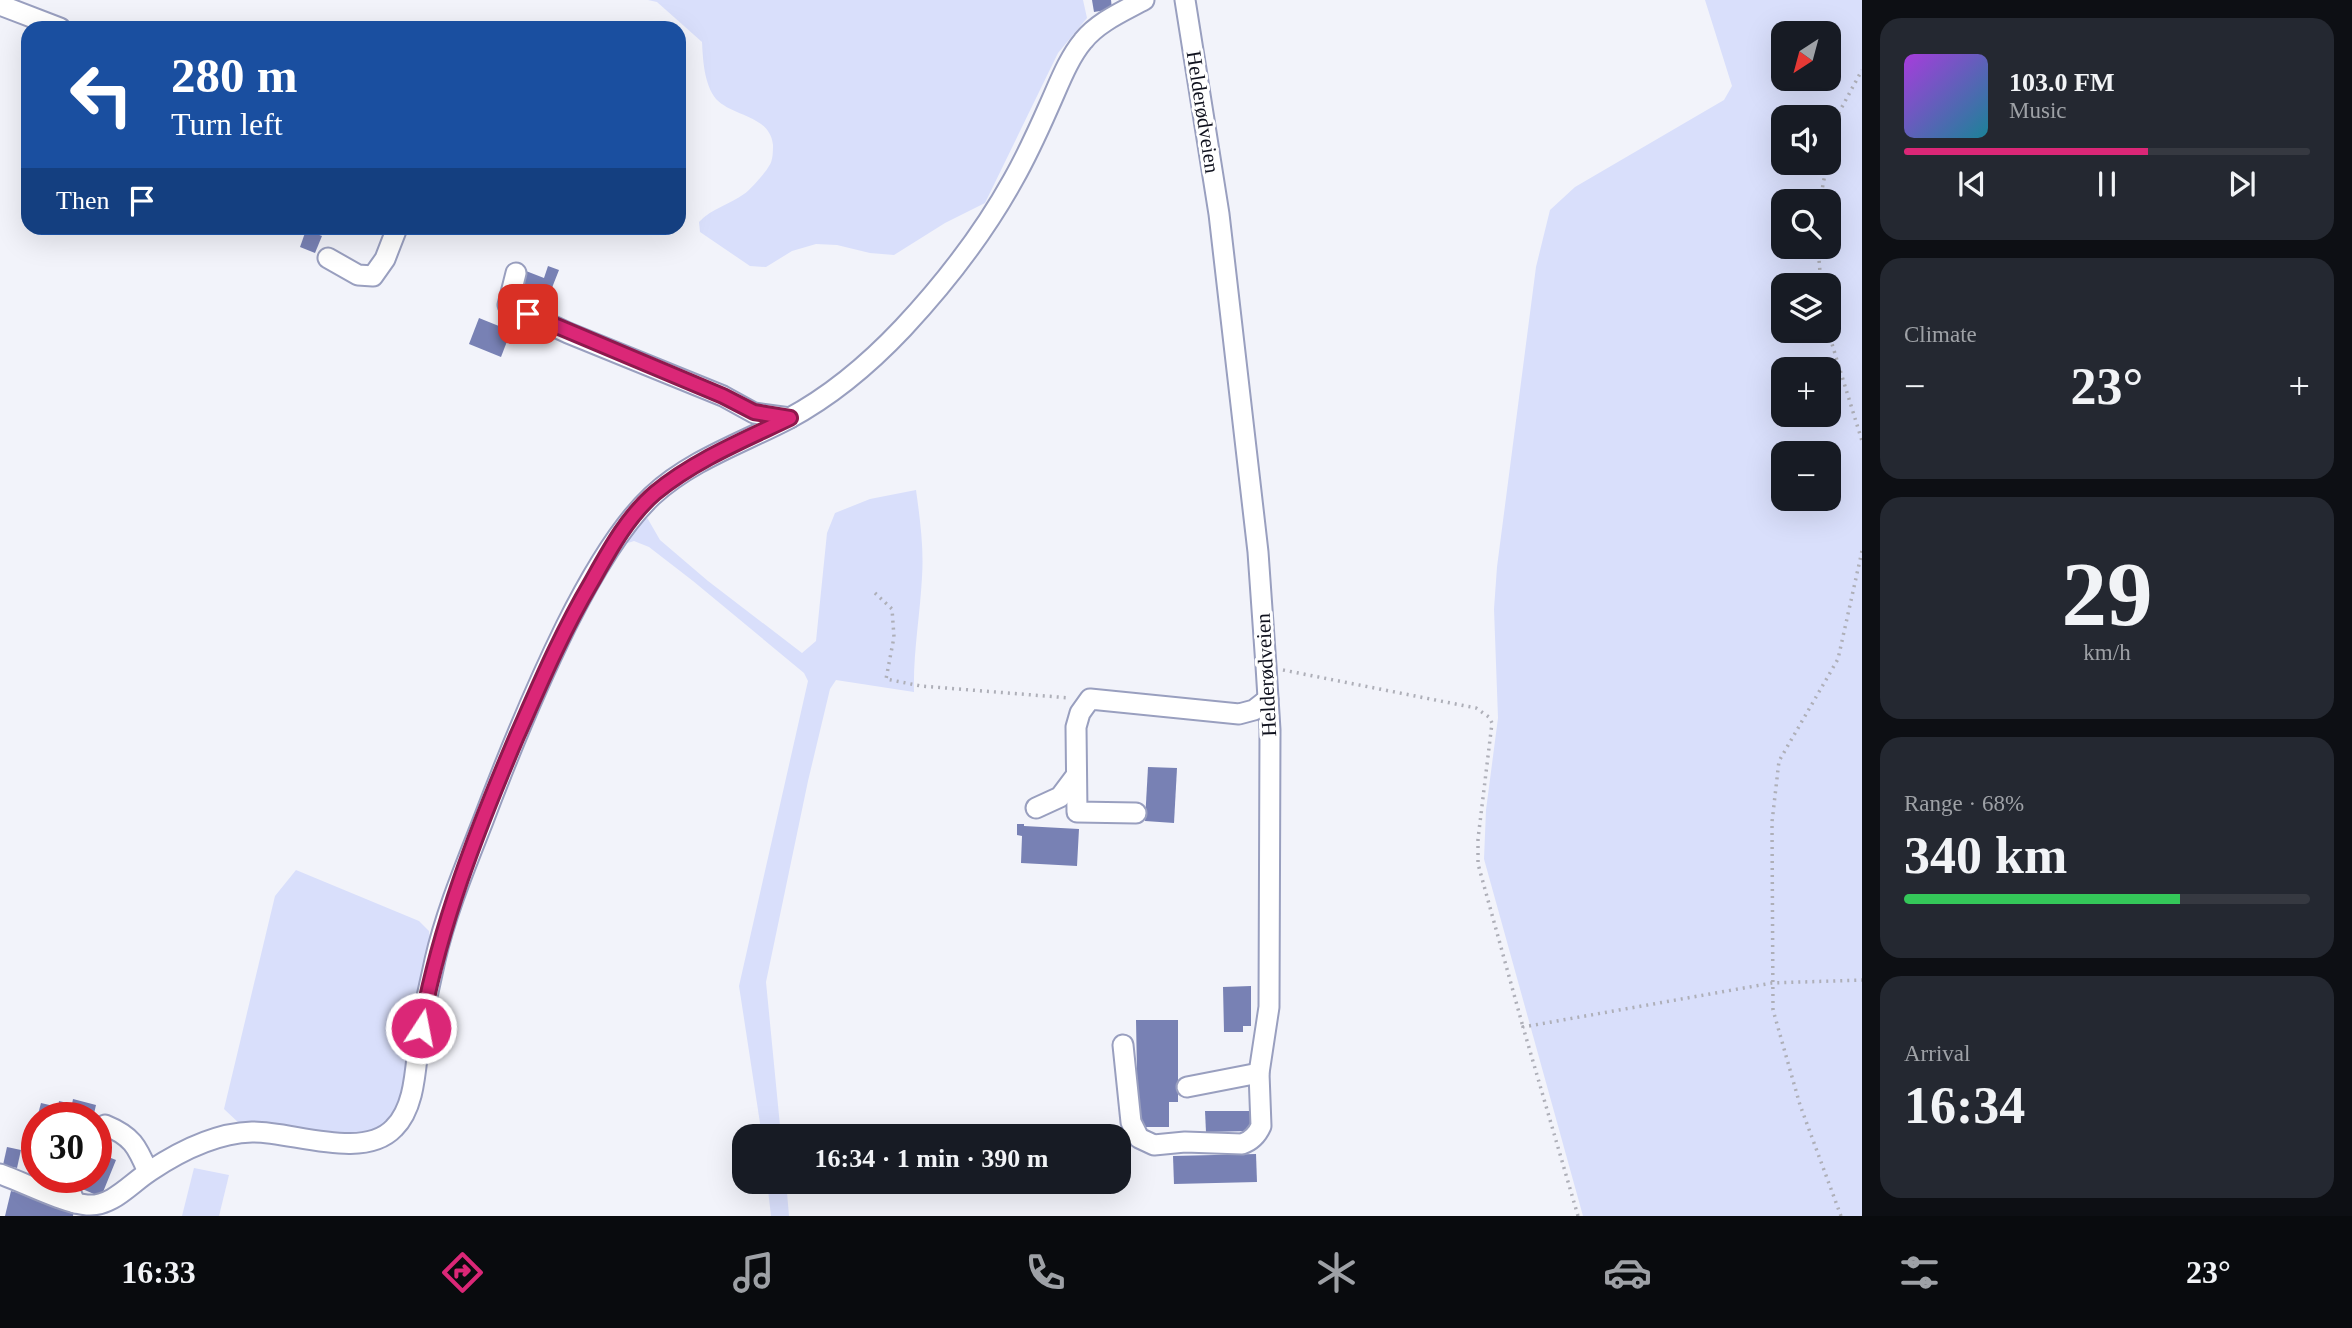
<!DOCTYPE html>
<html lang="en">
<head>
<meta charset="utf-8">
<style>
	:root { --surface:#171b24; --page:#242831; --text:#f1f3f6; --muted:#9ea1a6; --line:#363941; --accent:#db2777 }
	body { margin:0; font-family:"Times New Roman",serif; background:var(--page); color:var(--text); height:100vh; display:flex; flex-direction:column; font-size:26px; white-space:nowrap }
	* { box-sizing:border-box; margin:0 }
	p { font-size:23px; color:var(--muted) }
	.icon { flex:none; width:38px; height:38px; fill:none; stroke:currentColor; stroke-width:2; stroke-linecap:round; stroke-linejoin:round }
	.map { position:relative; flex:1; overflow:hidden }
	.sheet { display:flex; flex-direction:column; gap:18px; padding:18px; background:#0d0f14; width:490px }
	.sheet>* { flex:none }
	.guide { position:absolute; left:21px; top:21px; width:665px; height:214px; border-radius:21px; box-shadow:0 7px 28px #0002; background:#1a4fa0; color:#fff; overflow:hidden }
	.needle { width:46px; rotate:216deg }
	.tools { position:absolute; left:1771px; top:21px; display:grid; gap:14px }
	.tools a { display:grid; place-items:center; width:70px; height:70px; border-radius:14px; background:var(--surface); box-shadow:0 7px 28px #0002; font-size:35px }
	.speed { position:absolute; left:21px; top:1102px; display:flex; gap:14px; font-size:35px; font-weight:700; text-align:center }
	.speed>* { display:grid; place-content:center; width:91px; height:91px; border-radius:50%; background:var(--surface); box-shadow:0 7px 28px #0002; line-height:1 }
	.speed .limit { border:10px solid #d22; background:#fff; color:#111 }
	.pin { position:absolute; display:grid; place-items:center; width:60px; height:60px; color:#fff; margin:-30px; border-radius:14px; box-shadow:0 4px 10px #0006 }
	.me { position:absolute; width:77px; margin:-38px; rotate:11deg; stroke-linejoin:round; filter:drop-shadow(0 0 5px #0008) }
	.turn { display:flex; align-items:center; gap:24px; height:147px; padding:0 35px; font-size:32px }
	.turn .icon { width:91px; height:91px; stroke-width:2.5 }
	.turn b { display:block; font-size:49px; line-height:60px }
	.then { display:flex; align-items:center; height:66px; padding:0 35px; background:#0003; gap:14px; font-size:26px }
	.big { font-size:52px; font-weight:600; line-height:1.1 }
	.sheet .widget { flex:1; display:flex; flex-direction:column; justify-content:center; gap:10px; min-width:0; padding:0 24px; border-radius:21px; background:var(--page) }
	.sheet .dial { align-items:center; gap:0 }
	.dial b { font-size:91px; line-height:1 }
	.song { display:flex; align-items:center; gap:21px }
	.cover { width:84px; height:84px; border-radius:10px; background:linear-gradient(135deg,hsl(280 70% 55%),hsl(190 70% 35%)) }
	.played { height:7px; border-radius:4px; background:linear-gradient(90deg,var(--accent) 60%,var(--line) 60%) }
	.keys { display:flex; justify-content:space-around; direction:ltr }
	.heat { display:flex; justify-content:space-between; align-items:center; font-size:38px; direction:ltr }
	.charge { height:10px; border-radius:5px; background:linear-gradient(90deg,#34c759 68%,var(--line) 0) }
	.trip { position:absolute; left:732px; top:1124px; width:399px; height:70px; border-radius:21px; background:var(--surface); box-shadow:0 7px 28px #0002; font-weight:600; line-height:70px; text-align:center }
	.menu { display:flex; height:112px; justify-content:space-around; align-items:center; background:#090b0e; color:var(--muted) }
	.menu .icon { width:49px; height:49px }
	.menu .active { color:var(--accent) }
	.menu b { font-size:32px; color:var(--text) }
	main { display:flex; flex:1; min-height:0 }
	.map>svg:first-child { display:block }
</style>
</head>
<body>
<main>
<div class="map">
<svg width="1862" height="1216" viewBox="0 0 1862 1216">
	<rect width="100%" height="100%" fill="#f2f3fa"/>
	<g fill="#d9dffb" fill-rule="evenodd">
		<path d="M648,0H1083L1087,18L1058,53L985,203L945,223L894,255L870,253L837,245L816,244L792,251L766,267L750,266L700,232L699,222C712,208 729,205 744,194C750,190 766,172 769,166C773,161 773,151 773,145C770,115 733,117 716,99C704,84 703,60 702,42L657,2Z"/>
		<path d="M1705,0H1862V1216H1583L1484,859L1486,810L1498,718L1494,609L1497,567L1536,267L1550,210L1575,187L1724,100L1732,86ZM1829,33V79H1783V33ZM1783,117H1829V163H1783ZM1783,201H1829V247H1783ZM1829,285V331H1783V285ZM1829,369V415H1783V369ZM1829,453V499H1783V453Z"/>
		<path d="M916,490C920,519 924,548 922,577C920,616 913,653 914,692L836,680L830,689L808,781L766,982L781,1136H762L739,986L808,681L804,673L693,581L649,547L634,541L625,544L645,514L660,540L708,581L802,653L816,641L827,533L835,513L870,499Z"/>
		<path d="M296,870L419,921L429,931L431,947L413,1018L402,1102L397,1114L378,1130L354,1136L241,1125L224,1109L275,896Z"/>
		<path d="M194,1168L229,1175L219,1216H182Z"/>
		<path d="M767,1181H786L789,1216H771Z"/>
	</g>
	<g fill="#7881b4">
		<path d="M1092,0H1111L1112,9L1094,12Z"/>
		<path d="M306,230L322,236L315,253L300,247Z"/>
		<path d="M548,266L559,270L544,308L522,299L524,292L519,289L526,271L544,278Z"/>
		<path d="M479,318L511,331L501,357L469,344Z"/>
		<path d="M1148,767L1177,768L1174,823L1145,821Z"/>
		<path d="M1017,824H1024V826L1079,829L1077,866L1021,863L1022,836L1017,835Z"/>
		<path d="M1251,986V1026H1243V1032H1224L1223,987Z"/>
		<path d="M1136,1020H1178V1102H1169V1127H1138Z"/>
		<path d="M73,1099L96,1105L93,1118H37L41,1103L58,1107L59,1101L72,1104Z"/>
		<path d="M1205,1111H1251V1131L1206,1132Z"/>
		<path d="M7,1147L21,1150L17,1168L3,1165Z"/>
		<path d="M96,1152L116,1160L101,1197L80,1188L84,1178H96Z"/>
		<path d="M1256,1154L1257,1182L1174,1184L1173,1156Z"/>
		<path d="M11,1191L75,1206L73,1216H5Z"/>
	</g>
	<g fill="none" stroke-linecap="round" stroke-linejoin="round">
		<g stroke="#999fbf" stroke-width="23">
			<g id="minor">
				<path d="M0,5L60,28"/>
				<path d="M328,258L358,275L373,276L385,259L397,228"/>
				<path d="M516,273L508,305L568,333L723,396L754,413L790,418"/>
				<path d="M1036,808L1060,797L1075,777"/>
				<path d="M1136,813L1077,812L1076,727L1080,713L1090,699L1239,714L1254,710L1268,699"/>
				<path d="M1123,1045L1131,1122L1139,1138L1154,1145L1185,1142L1242,1144C1251,1141 1257,1135 1261,1126L1259,1073L1269,1007L1270,730L1266,666L1258,552L1219,214L1185,0"/>
				<path d="M1187,1087L1259,1073"/>
				<path d="M105,1125C132,1136 137,1146 148,1172"/>
				<path d="M0,1174C23,1182 63,1203 87,1205C112,1207 130,1184 150,1171C180,1151 215,1133 252,1132C291,1131 363,1161 394,1128C417,1105 415,1063 420,1032C424,1008 430,984 435,960C446,912 465,867 483,821C508,755 535,689 566,626C587,584 618,528 652,496C691,460 742,443 788,419C831,396 870,363 903,328C945,283 983,234 1013,180C1026,157 1038,131 1049,106C1059,84 1068,59 1083,41C1098,22 1124,11 1144,0"/>
				<path d="M65,1178L75,1203"/>
			</g>
		</g>
		<g stroke="#aeafb8" stroke-width="3.5" stroke-dasharray="2 5" stroke-linecap="butt">
			<path d="M1829,154L1836,118L1862,70"/>
			<path d="M1820,201L1827,163"/>
			<path d="M1818,247L1821,285"/>
			<path d="M1828,331L1862,441"/>
			<path d="M875,593L892,609L894,637L886,679L921,686L1070,698"/>
			<path d="M1283,670L1476,708L1489,717L1492,723L1478,839V864L1523,1027"/>
			<path d="M1578,1216L1523,1027L1772,983L1862,980"/>
			<path d="M1841,1216L1800,1105L1773,1010L1772,822L1779,761L1838,659L1862,551"/>
		</g>
		<use href="#minor" stroke="#fff" stroke-width="19"/>
	</g>
	<g fill="none" stroke-linecap="round" stroke-linejoin="round">
		<g stroke="#8e194d" stroke-width="18">
			<path id="route" d="M421,1028C439,927 477,830 517,736C540,684 562,632 591,583C609,551 627,517 655,493C695,460 744,440 790,418L754,412L723,396L528,314"/>
		</g>
		<use href="#route" stroke="#db2777" stroke-width="12"/>
	</g>
	<g text-anchor="middle" stroke-width="6" stroke-linejoin="round" paint-order="stroke">
		<g font-size="21" fill="#10121e" stroke="#fff">
			<text transform="translate(1203 112) rotate(81)" y="7">Helderødveien</text>
			<text transform="translate(1266 675) rotate(-93)" y="7">Helderødveien</text>
		</g>
	</g>
</svg>
<div class="tools">
<a><svg class="needle" viewBox="-14 -14 28 28"><path d="M0-13l5 13h-10z" fill="#e53935"/><path d="M0 13l5-13h-10z" fill="#9ea1a6"/></svg></a>
<a><svg class="icon" aria-label="sound" viewBox="0 0 24 24"><path d="M4 9h4l5-4v14l-5-4H4zM17 9q2 3 0 6"/></svg></a>
<a><svg class="icon" aria-label="search" viewBox="0 0 24 24"><circle cx="10" cy="10" r="6"/><path d="M15 15l6 6"/></svg></a>
<a><svg class="icon" aria-label="layers" viewBox="0 0 24 24"><path d="M12 4l9 5-9 5-9-5zM3 14l9 5 9-5"/></svg></a>
<a>+</a>
<a>−</a>
</div>
<div class="speed"><div class="limit">30</div></div>
<div class="pin" style="left:528px;top:314px;background:#d93025"><svg class="icon" aria-label="arrive" viewBox="0 0 24 24"><path d="M6 21V4h12l-3 4 3 4H6"/></svg></div>
<svg class="me" style="left:421px;top:1028px" viewBox="-20 -20 40 40"><circle r="17" fill="#db2777" stroke="#fff" stroke-width="3"/><path d="M0-11L8 9 0 5-8 9z" fill="#fff"/></svg>
<div class="trip">16:34 · 1 min · 390 m</div>
<div class="guide">
<div class="turn"><svg class="icon" aria-label="left" viewBox="0 0 24 24"><path d="M17 20v-9H6M10 6l-5 5 5 5"/></svg><div><b>280 m</b>Turn left</div></div>
<div class="then">Then<svg class="icon" aria-label="arrive" viewBox="0 0 24 24"><path d="M6 21V4h12l-3 4 3 4H6"/></svg></div>
</div>
</div>
<section class="sheet">
<div class="widget">
<div class="song"><i class="cover"></i><div><b>103.0 FM</b><p>Music</p></div></div>
<div class="played"></div>
<div class="keys"><svg class="icon" aria-label="previous" viewBox="0 0 24 24"><path d="M18 5L8 12l10 7zM5 5v14"/></svg><svg class="icon" aria-label="pause" viewBox="0 0 24 24"><path d="M8 5v14M16 5v14"/></svg><svg class="icon" aria-label="next" viewBox="0 0 24 24"><path d="M6 5l10 7-10 7zM19 5v14"/></svg></div>
</div>
<div class="widget"><p>Climate</p>
<div class="heat"><a>−</a><b class="big">23°</b><a>+</a></div>
</div>
<div class="widget dial"><b>29</b><p>km/h</p></div>
<div class="widget"><p>Range · 68%</p><b class="big">340 km</b><div class="charge"></div></div>
<div class="widget"><p>Arrival</p><b class="big">16:34</b></div>
</section>
</main>
<nav class="menu">
<b>16:33</b>
<svg class="icon active" aria-label="directions" viewBox="0 0 24 24"><path d="M12 3l9 9-9 9-9-9zM9 14v-3h6M13 9l2 2-2 2"/></svg>
<svg class="icon" aria-label="music" viewBox="0 0 24 24"><path d="M9 18V5l10-2v13"/><circle cx="6" cy="18" r="3"/><circle cx="16" cy="16" r="3"/></svg>
<svg class="icon" aria-label="phone" viewBox="0 0 24 24"><path d="M5 4h4l2 5-3 2q2 4 5 5l2-3 5 2v4C11 20 4 13 5 4z"/></svg>
<svg class="icon" aria-label="climate" viewBox="0 0 24 24"><path d="M12 3v18M4 7l16 10M4 17L20 7"/></svg>
<svg class="icon" aria-label="car" viewBox="0 0 24 24"><path d="M5 17H2v-5l4-1 3-4h7l3 4 3 1v5h-3M9 17h6M6 11h13"/><circle cx="7" cy="17" r="2"/><circle cx="17" cy="17" r="2"/></svg>
<svg class="icon" aria-label="filters" viewBox="0 0 24 24"><path d="M4 7h16M4 17h16"/><circle cx="9" cy="7" r="2"/><circle cx="15" cy="17" r="2"/></svg>
<b>23°</b>
</nav>
</body>
</html>
